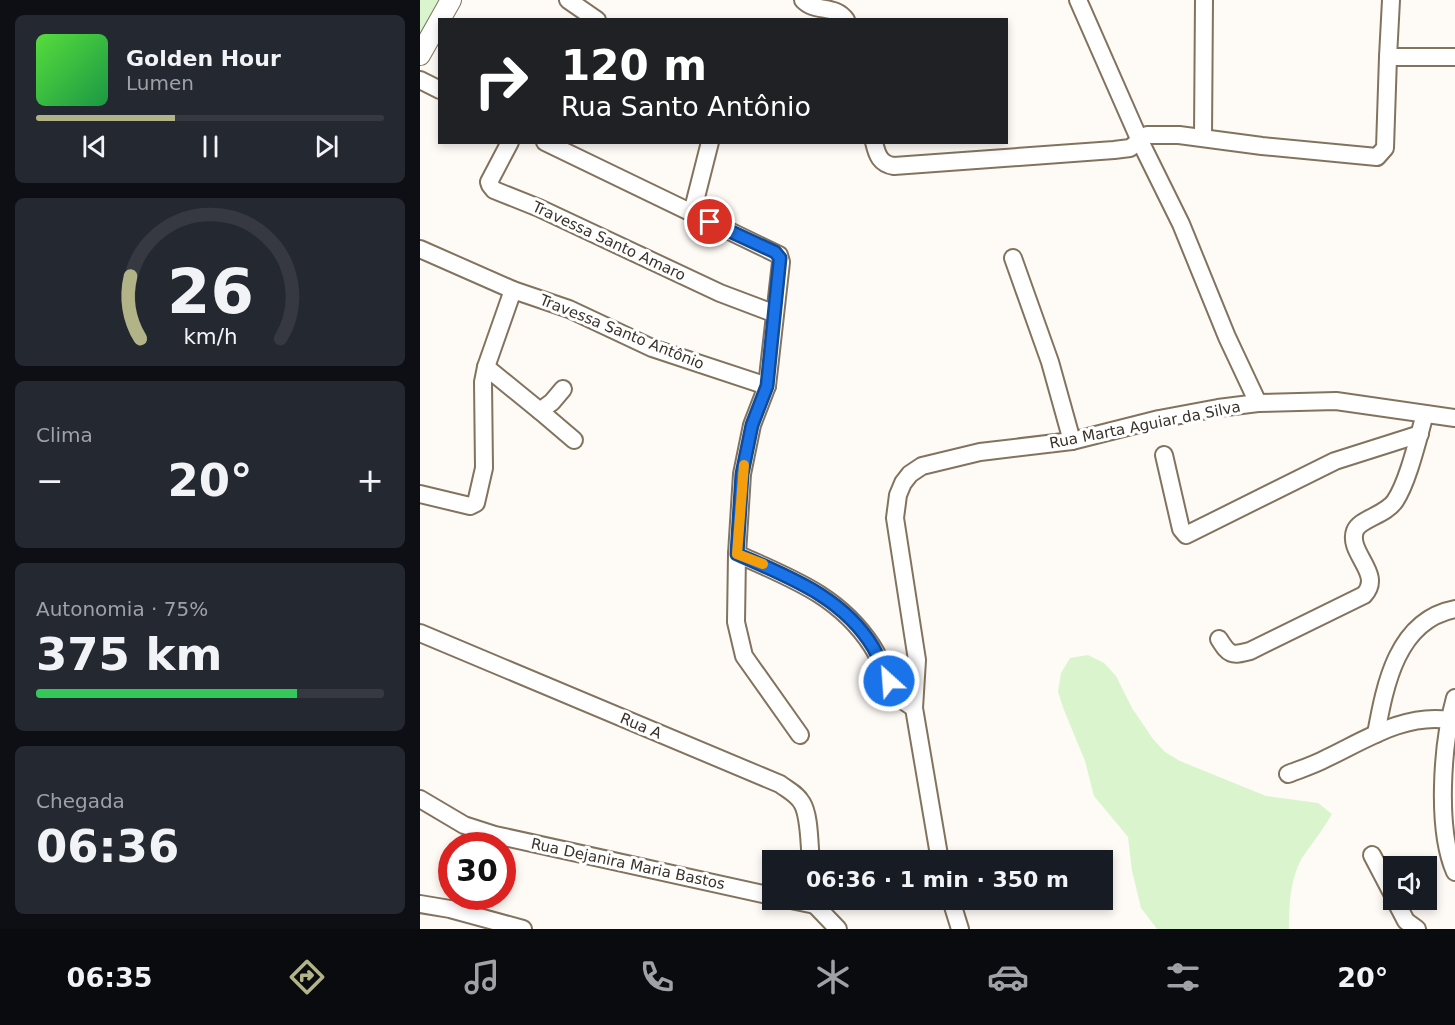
<!DOCTYPE html>
<html lang="pt">
<head>
<meta charset="utf-8">
<style>
	:root { --surface:#171b24; --page:#242831; --text:#f1f3f6; --muted:#9ea1a6; --line:#363941; --accent:#b2b487 }
	body { margin:0; font-family:"DejaVu Sans",sans-serif; background:var(--page); color:var(--text); height:100vh; display:flex; flex-direction:column; font-size:22px; white-space:nowrap }
	* { box-sizing:border-box; margin:0 }
	p { font-size:20px; color:var(--muted) }
	.icon { flex:none; width:33px; height:33px; fill:none; stroke:currentColor; stroke-width:2; stroke-linecap:round; stroke-linejoin:round }
	.map { position:relative; flex:1; overflow:hidden }
	.sheet { display:flex; flex-direction:column; gap:15px; padding:15px; background:#0d0f14; width:420px }
	.sheet>* { flex:none }
	.top-card { position:absolute; left:18px; top:18px; width:570px; height:126px; border-radius:0px; box-shadow:0 3px 9px #0003; background:#202124; color:#fff; overflow:hidden }
	.fabs { position:absolute; left:963px; top:856px; display:grid; gap:12px }
	.fabs a { display:grid; place-items:center; width:54px; height:54px; border-radius:0px; background:var(--surface); box-shadow:0 3px 9px #0003; font-size:30px }
	.speed { position:absolute; left:18px; top:832px; display:flex; gap:12px; font-size:30px; font-weight:700; text-align:center }
	.speed>* { display:grid; place-content:center; width:78px; height:78px; border-radius:50%; background:var(--surface); box-shadow:0 3px 9px #0003; line-height:1 }
	.speed .limit { border:9px solid #d22; background:#fff; color:#111 }
	.pin { position:absolute; display:grid; place-items:center; width:51px; height:51px; color:#fff; margin:-26px; border:3px solid #fff; border-radius:50%; box-shadow:0 2px 6px #0007 }
	.me { position:absolute; width:66px; margin:-33px; rotate:334deg; stroke-linejoin:round; filter:drop-shadow(0 0 4px #0008) }
	.turn { display:flex; align-items:center; gap:21px; height:126px; padding:0 24px; font-size:27px }
	.turn .icon { width:78px; height:78px; stroke-width:2.5 }
	.turn b { display:block; font-size:42px; line-height:51px }
	.big { font-size:45px; font-weight:700; line-height:1.1 }
	.sheet .tile { flex:1; display:flex; flex-direction:column; justify-content:center; gap:9px; min-width:0; padding:0 21px; border-radius:9px; background:var(--page) }
	.sheet .dial { align-items:center; gap:0 }
	.dial svg { height:156px; overflow:visible; fill:none; stroke:var(--line); stroke-width:7; stroke-linecap:round; text-anchor:middle }
	.dial text { fill:var(--text); stroke:none }
	.song { display:flex; align-items:center; gap:18px }
	.cover { width:72px; height:72px; border-radius:9px; background:linear-gradient(135deg,hsl(110 70% 55%),hsl(140 70% 35%)) }
	.played { height:6px; border-radius:3px; background:linear-gradient(90deg,var(--accent) 40%,var(--line) 40%) }
	.keys { display:flex; justify-content:space-around; direction:ltr }
	.heat { display:flex; justify-content:space-between; align-items:center; font-size:33px; direction:ltr }
	.charge { height:9px; border-radius:4px; background:linear-gradient(90deg,#34c759 75%,var(--line) 0) }
	.trip { position:absolute; left:342px; top:850px; width:351px; height:60px; border-radius:0px; background:var(--surface); box-shadow:0 3px 9px #0003; font-weight:700; line-height:60px; text-align:center }
	.tabs { display:flex; height:96px; justify-content:space-around; align-items:center; background:#090b0e; color:var(--muted) }
	.tabs .icon { width:42px; height:42px }
	.tabs .selected { color:var(--accent) }
	.tabs b { font-size:27px; color:var(--text) }
	main { display:flex; flex:1; min-height:0 }
	.map>svg:first-child { display:block }
</style>
</head>
<body>
<main>
<section class="sheet">
<div class="tile">
<div class="song"><i class="cover"></i><div><b>Golden Hour</b><p>Lumen</p></div></div>
<div class="played"></div>
<div class="keys"><svg class="icon" aria-label="previous" viewBox="0 0 24 24"><path d="M18 5L8 12l10 7zM5 5v14"/></svg><svg class="icon" aria-label="pause" viewBox="0 0 24 24"><path d="M8 5v14M16 5v14"/></svg><svg class="icon" aria-label="next" viewBox="0 0 24 24"><path d="M6 5l10 7-10 7zM19 5v14"/></svg></div>
</div>
<div class="tile dial"><svg viewBox="0 0 100 80">
<path d="M14 69A42 42 0 1 1 86 69"/>
<path d="M14 69A42 42 0 0 1 9 37" stroke="#b2b487"/>
<text x="50" y="56" font-size="32" font-weight="700">26</text>
<text x="50" y="72" font-size="11">km/h</text>
</svg></div>
<div class="tile"><p>Clima</p>
<div class="heat"><a>−</a><b class="big">20°</b><a>+</a></div>
</div>
<div class="tile"><p>Autonomia · 75%</p><b class="big">375 km</b><div class="charge"></div></div>
<div class="tile"><p>Chegada</p><b class="big">06:36</b></div>
</section>
<div class="map">
<svg width="1035" height="929" viewBox="0 0 1035 929">
	<rect width="100%" height="100%" fill="#fefaf6"/>
	<g fill="#daf5ce">
		<path d="M0,0H25L0,44Z"/>
		<path d="M668,655L684,663L696,676L712,708L733,739L745,752L760,761L846,796L898,803L912,814C903,830 892,843 882,858C870,879 869,906 869,929H737L721,908L712,871L708,837L674,796L665,761L644,710L638,692L641,673L650,658Z"/>
	</g>
	<g fill="none" stroke-linecap="round" stroke-linejoin="round">
		<g stroke="#82735e" stroke-width="20">
			<g id="minor">
				<path d="M148,0L177,20"/>
				<path d="M383,0C395,13 415,4 426,20"/>
				<path d="M658,0L720,141L761,224L807,337L838,403"/>
				<path d="M968,57L971,0"/>
				<path d="M0,80L20,90"/>
				<path d="M783,137L784,0"/>
				<path d="M90,142L69,182L70,185L74,190L119,208L300,293L353,313"/>
				<path d="M125,142L359,255L361,262L347,386L332,425L322,474L317,554L316,622L324,656L380,735"/>
				<path d="M454,142C457,155 460,164 474,166L694,150L710,148L727,135H759L842,146L957,157L965,148L968,57H1035"/>
				<path d="M272,213L290,142"/>
				<path d="M0,249L93,290L149,309L232,348L347,386"/>
				<path d="M593,258L630,362L652,441"/>
				<path d="M66,367L120,411L132,402L143,389"/>
				<path d="M120,411L154,440"/>
				<path d="M744,455L761,529L766,535L915,461L1000,434"/>
				<path d="M0,494L50,506L56,503L64,468L63,382L66,367L93,290"/>
				<path d="M317,554C370,578 419,595 452,646C461,660 467,677 475,692L479,698L494,708"/>
				<path d="M0,633L360,784C368,790 377,794 382,803C390,816 389,845 391,861"/>
				<path d="M799,639C809,655 811,656 830,651L944,595C964,574 927,553 935,531C939,519 966,515 975,501C988,482 998,438 1005,414"/>
				<path d="M1035,698C1022,744 1016,829 1035,872"/>
				<path d="M956,734C965,685 977,620 1035,609"/>
				<path d="M868,774C881,769 894,765 907,758C945,740 985,713 1029,720"/>
				<path d="M0,799L44,825L75,835L352,896"/>
				<path d="M952,855L974,897"/>
				<path d="M520,861L494,708L497,660L475,518L478,495L483,483L490,474L502,466L560,452L652,441L739,419L798,408L838,403L916,401L1035,418"/>
				<path d="M371,900L395,905"/>
				<path d="M531,900L540,929"/>
				<path d="M975,900L986,921L997,929"/>
				<path d="M0,904L30,909L103,929"/>
				<path d="M395,905L418,929"/>
			</g>
		</g>
		<g stroke="#82735e" stroke-width="22">
			<path id="major" d="M0,55L31,0"/>
		</g>
		<use href="#minor" stroke="#fff" stroke-width="16"/>
		<use href="#major" stroke="#fff" stroke-width="20"/>
	</g>
	<g fill="none" stroke-linecap="round" stroke-linejoin="round">
		<g stroke="#114b97" stroke-width="15">
			<path id="route" d="M290,222L355,252L360,258L347,386L332,425L322,474L317,554C368,577 422,596 453,647C459,658 464,670 469,681"/>
		</g>
		<use href="#route" stroke="#1a73e8" stroke-width="10"/>
		<path stroke="#f59e0b" stroke-width="10" d="M324,465L317,554L343,564"/>
	</g>
	<g text-anchor="middle" stroke-width="6" stroke-linejoin="round" paint-order="stroke">
		<g font-size="15" fill="#393229" stroke="#fff">
			<text transform="translate(189 241) rotate(25)" y="5">Travessa Santo Amaro</text>
			<text transform="translate(202 332) rotate(22)" y="5">Travessa Santo Antônio</text>
			<text transform="translate(725 425) rotate(-11)" y="5">Rua Marta Aguiar da Silva</text>
			<text transform="translate(221 726) rotate(23)" y="5">Rua A</text>
			<text transform="translate(208 864) rotate(12)" y="5">Rua Dejanira Maria Bastos</text>
		</g>
	</g>
</svg>
<div class="fabs">
<a><svg class="icon" aria-label="sound" viewBox="0 0 24 24"><path d="M4 9h4l5-4v14l-5-4H4zM17 9q2 3 0 6"/></svg></a>
</div>
<div class="speed"><div class="limit">30</div></div>
<div class="pin" style="left:290px;top:222px;background:#d93025"><svg class="icon" aria-label="arrive" viewBox="0 0 24 24"><path d="M6 21V4h12l-3 4 3 4H6"/></svg></div>
<svg class="me" style="left:469px;top:681px" viewBox="-20 -20 40 40"><circle r="17" fill="#1a73e8" stroke="#fff" stroke-width="3"/><path d="M0-11L8 9 0 5-8 9z" fill="#fff"/></svg>
<div class="trip">06:36 · 1 min · 350 m</div>
<div class="top-card">
<div class="turn"><svg class="icon" aria-label="right" viewBox="0 0 24 24"><path d="M7 20v-9h11M14 6l5 5-5 5"/></svg><div><b>120 m</b>Rua Santo Antônio</div></div>
</div>
</div>
</main>
<nav class="tabs">
<b>06:35</b>
<svg class="icon selected" aria-label="directions" viewBox="0 0 24 24"><path d="M12 3l9 9-9 9-9-9zM9 14v-3h6M13 9l2 2-2 2"/></svg>
<svg class="icon" aria-label="music" viewBox="0 0 24 24"><path d="M9 18V5l10-2v13"/><circle cx="6" cy="18" r="3"/><circle cx="16" cy="16" r="3"/></svg>
<svg class="icon" aria-label="phone" viewBox="0 0 24 24"><path d="M5 4h4l2 5-3 2q2 4 5 5l2-3 5 2v4C11 20 4 13 5 4z"/></svg>
<svg class="icon" aria-label="climate" viewBox="0 0 24 24"><path d="M12 3v18M4 7l16 10M4 17L20 7"/></svg>
<svg class="icon" aria-label="car" viewBox="0 0 24 24"><path d="M5 17H2v-5l4-1 3-4h7l3 4 3 1v5h-3M9 17h6M6 11h13"/><circle cx="7" cy="17" r="2"/><circle cx="17" cy="17" r="2"/></svg>
<svg class="icon" aria-label="filters" viewBox="0 0 24 24"><path d="M4 7h16M4 17h16"/><circle cx="9" cy="7" r="2"/><circle cx="15" cy="17" r="2"/></svg>
<b>20°</b>
</nav>
</body>
</html>
